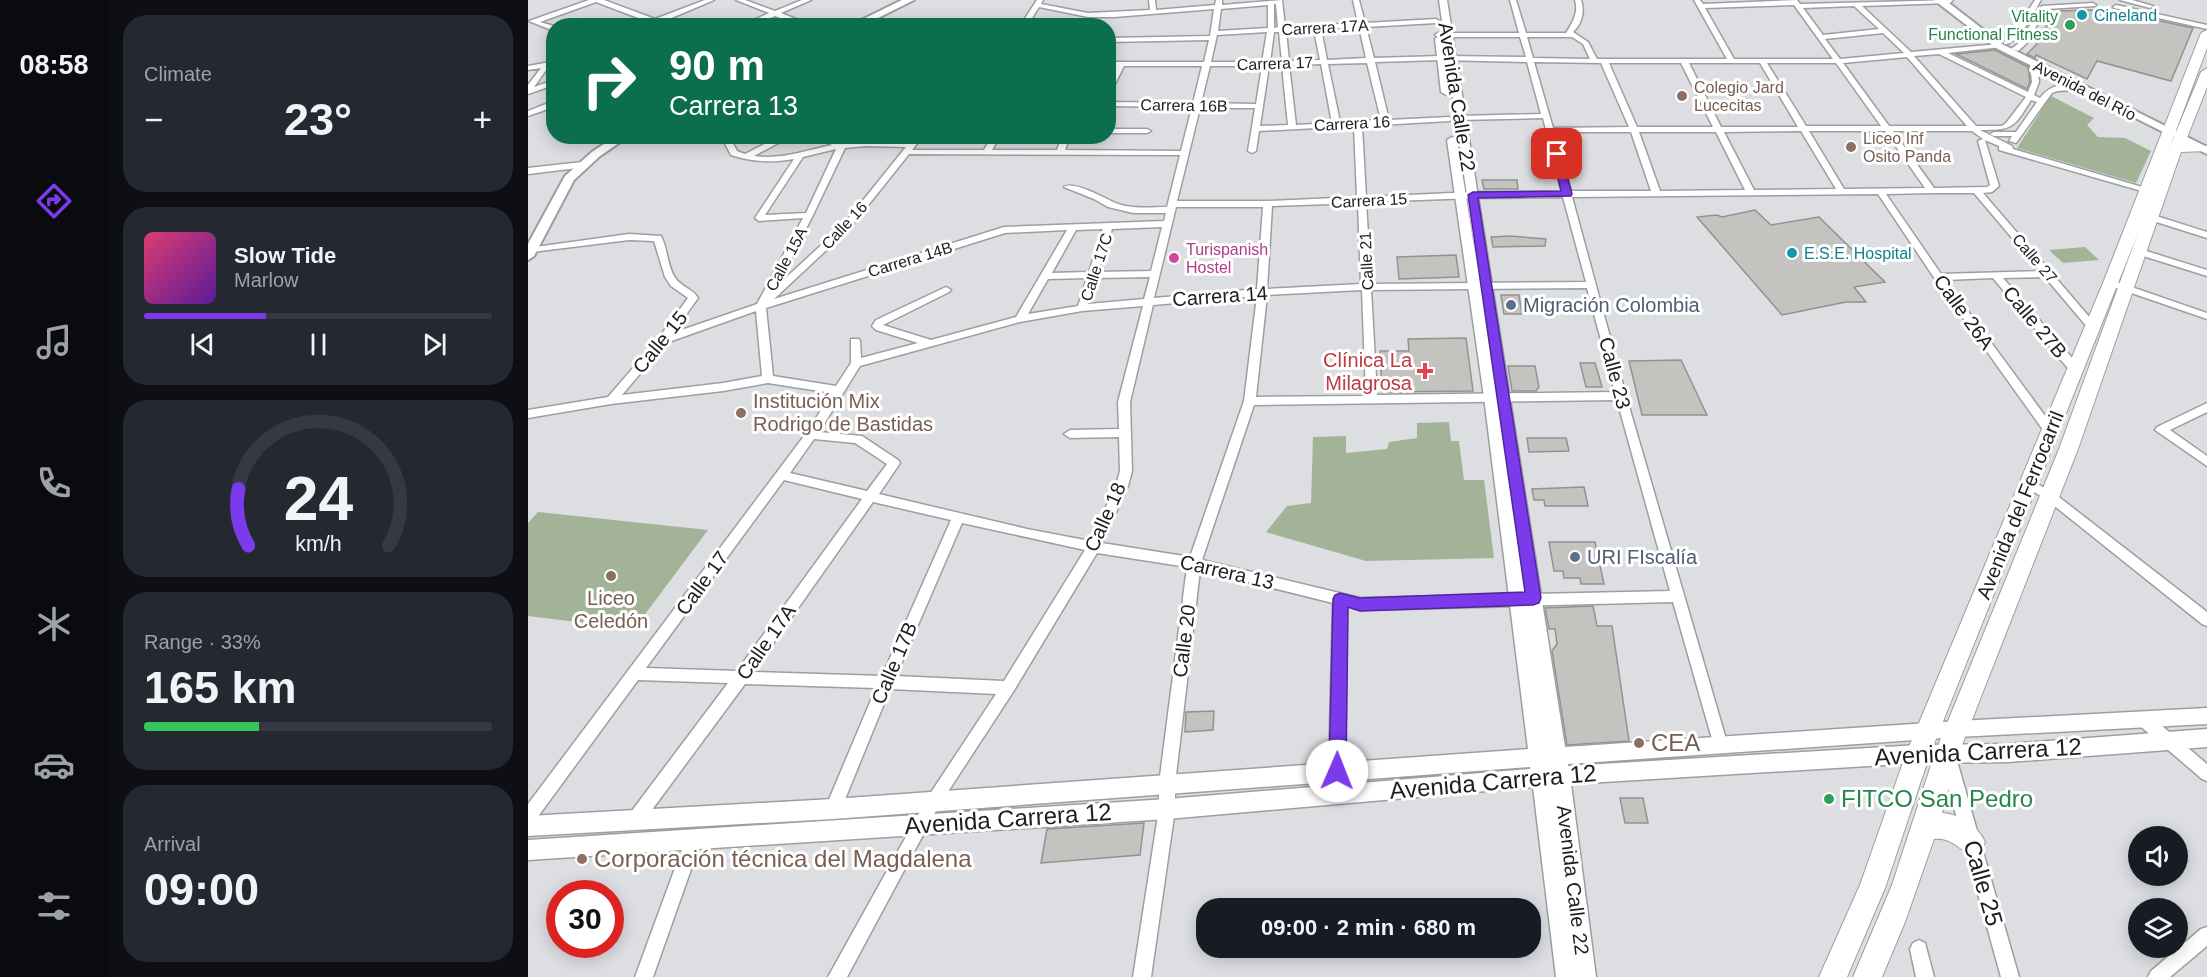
<!DOCTYPE html>
<html lang="en">
<head>
<meta charset="utf-8">
<style>
	:root { --surface:#171b24; --page:#242831; --text:#f1f3f6; --muted:#9ea1a6; --line:#363941; --accent:#7c3aed }
	body { margin:0; font-family:Arial,sans-serif; background:var(--page); color:var(--text); height:100vh; display:flex; flex-direction:column; font-size:22px; white-space:nowrap }
	* { box-sizing:border-box; margin:0 }
	p { font-size:20px; color:var(--muted) }
	.icon { flex:none; width:33px; height:33px; fill:none; stroke:currentColor; stroke-width:2; stroke-linecap:round; stroke-linejoin:round }
	.map { position:relative; flex:1; overflow:hidden }
	.sheet { display:flex; flex-direction:column; gap:15px; padding:15px; background:#0d0f14; width:420px }
	.sheet>* { flex:none }
	.guide { position:absolute; left:18px; top:18px; width:570px; height:126px; border-radius:24px; box-shadow:0 3px 15px #0003; background:#0b6e4f; color:#fff; overflow:hidden }
	.fabs { position:absolute; left:1600px; top:826px; display:grid; gap:12px }
	.fabs a { display:grid; place-items:center; width:60px; height:60px; border-radius:50%; background:var(--surface); box-shadow:0 3px 15px #0003; font-size:30px }
	.speed { position:absolute; left:18px; top:880px; display:flex; gap:12px; font-size:30px; font-weight:700; text-align:center }
	.speed>* { display:grid; place-content:center; width:78px; height:78px; border-radius:50%; background:var(--surface); box-shadow:0 3px 15px #0003; line-height:1 }
	.speed .limit { border:9px solid #d22; background:#fff; color:#111 }
	.pin { position:absolute; display:grid; place-items:center; width:51px; height:51px; color:#fff; margin:-26px; border-radius:12px; box-shadow:0 3px 9px #0006 }
	.me { position:absolute; width:66px; margin:-33px; rotate:1deg; stroke-linejoin:round; filter:drop-shadow(0 0 4px #0008) }
	.turn { display:flex; align-items:center; gap:21px; height:126px; padding:0 24px; font-size:27px }
	.turn .icon { width:78px; height:78px; stroke-width:2.5 }
	.turn b { display:block; font-size:42px; line-height:51px }
	.big { font-size:45px; font-weight:700; line-height:1.1 }
	.sheet .widget { flex:1; display:flex; flex-direction:column; justify-content:center; gap:9px; min-width:0; padding:0 21px; border-radius:24px; background:var(--page) }
	.sheet .dial { align-items:center; gap:0 }
	.dial svg { height:156px; overflow:visible; fill:none; stroke:var(--line); stroke-width:7; stroke-linecap:round; text-anchor:middle }
	.dial text { fill:var(--text); stroke:none }
	.song { display:flex; align-items:center; gap:18px }
	.cover { width:72px; height:72px; border-radius:9px; background:linear-gradient(135deg,hsl(340 70% 55%),hsl(270 70% 35%)) }
	.played { height:6px; border-radius:3px; background:linear-gradient(90deg,var(--accent) 35%,var(--line) 35%) }
	.keys { display:flex; justify-content:space-around; direction:ltr }
	.heat { display:flex; justify-content:space-between; align-items:center; font-size:33px; direction:ltr }
	.charge { height:9px; border-radius:4px; background:linear-gradient(90deg,#34c759 33%,var(--line) 0) }
	.trip { position:absolute; left:668px; top:898px; width:345px; height:60px; border-radius:24px; background:var(--surface); box-shadow:0 3px 15px #0003; font-weight:700; line-height:60px; text-align:center }
	main { display:flex; flex:1; min-height:0 }
	.menu { display:flex; flex-direction:column; width:108px; justify-content:space-around; align-items:center; background:#090b0e; color:var(--muted) }
	.menu .icon { width:42px; height:42px }
	.menu .current { color:var(--accent) }
	.menu b { font-size:27px; color:var(--text) }
	.map>svg:first-child { display:block }
</style>
</head>
<body>
<main>
<nav class="menu">
<b>08:58</b>
<svg class="icon current" aria-label="directions" viewBox="0 0 24 24"><path d="M12 3l9 9-9 9-9-9zM9 14v-3h6M13 9l2 2-2 2"/></svg>
<svg class="icon" aria-label="music" viewBox="0 0 24 24"><path d="M9 18V5l10-2v13"/><circle cx="6" cy="18" r="3"/><circle cx="16" cy="16" r="3"/></svg>
<svg class="icon" aria-label="phone" viewBox="0 0 24 24"><path d="M5 4h4l2 5-3 2q2 4 5 5l2-3 5 2v4C11 20 4 13 5 4z"/></svg>
<svg class="icon" aria-label="climate" viewBox="0 0 24 24"><path d="M12 3v18M4 7l16 10M4 17L20 7"/></svg>
<svg class="icon" aria-label="car" viewBox="0 0 24 24"><path d="M5 17H2v-5l4-1 3-4h7l3 4 3 1v5h-3M9 17h6M6 11h13"/><circle cx="7" cy="17" r="2"/><circle cx="17" cy="17" r="2"/></svg>
<svg class="icon" aria-label="filters" viewBox="0 0 24 24"><path d="M4 7h16M4 17h16"/><circle cx="9" cy="7" r="2"/><circle cx="15" cy="17" r="2"/></svg>
</nav>
<section class="sheet">
<div class="widget"><p>Climate</p>
<div class="heat"><a>−</a><b class="big">23°</b><a>+</a></div>
</div>
<div class="widget">
<div class="song"><i class="cover"></i><div><b>Slow Tide</b><p>Marlow</p></div></div>
<div class="played"></div>
<div class="keys"><svg class="icon" aria-label="previous" viewBox="0 0 24 24"><path d="M18 5L8 12l10 7zM5 5v14"/></svg><svg class="icon" aria-label="pause" viewBox="0 0 24 24"><path d="M8 5v14M16 5v14"/></svg><svg class="icon" aria-label="next" viewBox="0 0 24 24"><path d="M6 5l10 7-10 7zM19 5v14"/></svg></div>
</div>
<div class="widget dial"><svg viewBox="0 0 100 80">
<path d="M14 69A42 42 0 1 1 86 69"/>
<path d="M14 69A42 42 0 0 1 9 40" stroke="#7c3aed"/>
<text x="50" y="56" font-size="32" font-weight="700">24</text>
<text x="50" y="72" font-size="11">km/h</text>
</svg></div>
<div class="widget"><p>Range · 33%</p><b class="big">165 km</b><div class="charge"></div></div>
<div class="widget"><p>Arrival</p><b class="big">09:00</b></div>
</section>
<div class="map">
<svg width="1679" height="977" viewBox="0 0 1679 977">
	<rect width="100%" height="100%" fill="#dddee1"/>
	<g fill="#a2b398">
		<path d="M1523,96L1566,118L1559,125L1570,137L1597,138L1623,151L1608,183L1489,148Z"/>
		<path d="M1557,247L1571,260L1535,263L1521,250Z"/>
		<path d="M921,422L923,441H931L936,480H956L966,558L838,561L738,532L759,506L783,503L785,437L818,436V453L859,449L861,442L889,438V423Z"/>
		<path d="M10,512L180,530L106,629L0,616V523Z"/>
	</g>
	<g fill="#c5c3c0" stroke="#949290" stroke-width="1.5">
		<path d="M1564,10L1604,15L1665,28L1643,81L1569,61L1559,79L1508,55L1507,58L1499,54L1508,45L1527,11Z"/>
		<path d="M1467,50L1500,67L1502,82L1499,89L1428,54Z"/>
		<path d="M954,180H989L990,189H956Z"/>
		<path d="M1227,210L1243,225L1291,217L1357,282L1326,287L1338,302H1318L1254,315L1169,217L1189,215L1194,217Z"/>
		<path d="M982,236L1018,239L1017,246L965,247L963,237Z"/>
		<path d="M928,255L931,277L871,279L869,257Z"/>
		<path d="M973,295H991L994,314H976Z"/>
		<path d="M938,338L945,391L854,392L852,351H881L880,339Z"/>
		<path d="M1153,360L1179,415H1114L1101,361Z"/>
		<path d="M1052,363H1067L1074,387H1058Z"/>
		<path d="M980,366H1007L1011,387L1008,391H984Z"/>
		<path d="M999,438H1038L1041,451L1001,452Z"/>
		<path d="M1056,487L1060,506H1017L1016,500H1006L1004,489Z"/>
		<path d="M1021,542H1067L1076,584H1053L1052,578H1036L1035,571H1026Z"/>
		<path d="M1065,606L1069,626H1084L1101,741L1039,745L1024,651L1029,644L1027,629H1021L1017,608Z"/>
		<path d="M686,711L685,730L657,732L658,712Z"/>
		<path d="M1092,798H1115L1120,823H1097Z"/>
		<path d="M616,823L612,855L513,863L519,829Z"/>
	</g>
	<g fill="none" stroke-linecap="round" stroke-linejoin="round">
		<g stroke="#9d9ea1" stroke-width="3">
			<g id="minor">
				<path d="M61,0H76L127,19L177,0H186L134,22L142,26L122,24L121,22L68,2L12,22L26,26V31L1,21Z"/>
				<path d="M208,0H217L247,11L274,0H283L253,13L285,26H274L247,16L223,26H213L241,13Z"/>
				<path d="M509,0H515L513,4L560,13L622,10L621,0H627L628,10L687,5L688,0H694V5L754,0L757,27L830,23L825,0H831L837,23L908,19L911,21L908,23L838,27L846,58L913,56L998,57L992,37H910L907,35L910,33H991L982,0H988L998,33H1038C1044,23 1051,13 1047,0H1053C1057,11 1054,24 1045,32L1060,42L1069,59H1199L1166,0H1172L1175,4L1269,0L1272,4L1425,0L1422,3L1334,6L1383,52L1471,44L1473,45V47L1420,53L1500,92L1504,82L1502,65L1509,63L1511,82L1506,95L1512,98C1524,82 1537,84 1556,86L1557,88C1547,93 1534,88 1524,93L1488,143L1481,141L1484,136H1466L1462,134L1466,132H1488L1509,102L1503,100C1486,128 1485,130 1452,130L1484,146L1485,149L1631,192L1624,194L1471,150V146L1457,140L1471,186L1464,192L1455,193L1569,326L1564,329L1560,328L1517,277L1475,278L1551,366L1552,369L1551,372H1543L1465,278L1417,280L1526,428L1528,431L1526,434H1518L1407,279L1350,194L1044,197L1098,396L1200,746L1198,751L1193,753L1188,751L1186,746L1145,602L832,610L819,606L817,771L814,776L809,778L804,776L801,771L805,603L672,570L647,784V809L623,977H605L631,809V784L659,567L569,553L485,692L410,807L319,977H300L400,797L468,694L362,689L311,814L305,817L299,814L297,809L348,688L217,684L112,826L106,829L100,826L98,821L100,816L200,683L110,680L6,822L0,825V804L279,432L304,393L240,383L195,391L83,404L0,418V410L80,397L130,339L160,298L143,286L137,277L126,241L101,240L4,252L1,251L0,248L101,234L133,236C140,249 139,267 148,279C154,287 165,289 170,298L145,333L229,304L275,218L231,221L227,218L266,159C243,163 224,162 203,155L193,136H201L209,151L217,154L252,136H263L226,156C253,160 279,150 304,145L284,136H297L314,143L338,141L382,143L386,136H395L384,150H456L464,136H472L464,150H529L534,136H542L537,150L653,151L664,107L580,106V102L665,103L674,66H596L584,90L580,92V82L588,66H580V62H676L681,40L580,42V38L682,36L686,9L586,17H560L511,7L499,26H492ZM746,4H748L750,27L746,28ZM740,5V28L690,31L693,9ZM1266,5L1305,59H1206L1177,8ZM1326,6L1351,29L1295,35L1275,8ZM831,27L838,58L799,60L793,29ZM786,30L792,60L761,61L758,31ZM739,32L734,62H683L689,35ZM746,32H751L754,61L742,62ZM1355,33L1376,53L1312,59L1297,39ZM999,37H1044L1055,44L1062,59L1005,58ZM1411,54L1498,97L1478,123L1474,126H1448L1386,56ZM1379,57L1439,126H1361L1315,63ZM913,60L999,62L1013,114L931,116L927,118L931,120L1015,118L1034,192H945L838,197L834,126L921,121L925,119L921,117L861,120L847,62ZM1006,62L1073,63L1101,127L1025,128ZM839,63L853,120L812,122L800,64ZM1081,63H1153L1185,127H1109ZM1161,63H1232L1270,127H1193ZM1239,63H1308L1353,126H1278ZM793,64L804,123L768,125L761,65ZM682,66H734L728,104L673,103ZM741,66H754L760,125L732,126ZM672,108H727L720,151L724,153L728,151L731,131L826,126L829,197L740,201H649ZM1273,131L1308,189L1226,190L1196,132ZM1281,131H1357L1397,188L1316,189ZM1365,131H1444L1455,139L1450,141L1462,185L1459,187L1406,188ZM1027,132H1103L1123,191H1043ZM1111,132H1188L1217,190L1132,191ZM338,146L378,147L316,224L249,286L285,215L317,148ZM308,149L278,213L237,215L275,157ZM381,154L652,155L639,207C621,207 600,210 583,201C573,196 545,181 536,187L566,199L580,207L605,213H638L636,221L476,227L246,299L322,228ZM1406,193H1446L1512,271L1413,274L1358,194ZM1035,197L1058,282L843,284L838,202L945,198ZM830,203L833,284L739,289L744,206ZM648,207H735L729,289L626,298ZM634,227L623,271L570,272L584,229ZM575,229L561,272L524,273L548,230ZM539,230L488,317L403,340L355,325L421,292L423,290L418,287L348,320L344,326L348,330L390,343L333,358L332,341L331,339H323V363L308,386L245,376L238,308L477,233ZM622,277L616,299L560,304L569,278ZM559,278L550,306L500,314L520,279ZM1059,288L1087,392L849,395L843,290ZM834,290L838,396L728,397L739,295ZM729,296L716,401L662,557L574,543L600,486L604,471L602,402L625,305ZM615,306L590,402L591,429L542,430L536,434L542,438L591,437L592,471L588,486L562,541L499,529L351,494L370,466L372,463L370,460L334,436L291,432L332,366L492,322L554,311ZM228,311L234,376L195,383L94,395L138,343ZM1089,400L1142,591L832,598L674,560L726,405ZM286,439L327,443L359,464L339,491L262,473ZM256,480L334,499L209,671L118,668ZM345,502L423,520L354,676L225,672ZM434,523L557,550L476,681L368,676Z"/>
				<path d="M1507,0H1513C1505,13 1491,45 1476,44V42L1483,37Z"/>
				<path d="M1592,0H1604L1625,6L1622,8Z"/>
				<path d="M1565,3L1568,5L1567,6L1518,9L1498,44L1490,51L1483,49L1491,43L1514,6Z"/>
				<path d="M1588,5L1679,25V29L1586,8L1585,7Z"/>
				<path d="M22,62L26,64L21,66L6,87L26,80V85L0,94V85L13,68L0,70V66Z"/>
				<path d="M23,102H26V107L0,116V111Z"/>
				<path d="M580,129H619L623,131L619,133H580Z"/>
				<path d="M1622,214L1679,232V238L1619,219L1618,217Z"/>
				<path d="M1612,249L1679,270V276L1609,254V250Z"/>
				<path d="M1589,282L1679,313V319L1586,287V283Z"/>
				<path d="M1679,403V412L1642,430L1679,456V466L1627,430L1629,427Z"/>
				<path d="M1501,479L1527,494L1679,612V626L1674,624L1519,500L1497,486L1495,483L1497,480Z"/>
				<path d="M1616,713L1621,715L1679,764V781L1674,779L1611,725L1609,720L1611,715Z"/>
				<path d="M1421,754L1426,756L1429,761L1491,977H1473L1413,761L1416,756Z"/>
				<path d="M165,833L171,835L173,841L125,977H107L157,841L159,835Z"/>
				<path d="M1679,927V946L1642,977H1620L1623,971L1673,929Z"/>
				<path d="M1391,940L1397,943L1406,977H1388L1382,949L1385,943Z"/>
			</g>
		</g>
		<g stroke="#9d9ea1" stroke-width="3">
			<g id="tertiary">
				<path d="M911,0H919L1037,747L1430,721L1679,708V724L1430,737L1040,764V766L1390,745L1480,744L1679,729V747L1480,762L1390,763L1043,784L1068,977H1028L1005,787L639,819L0,860V840L639,799L1002,769V767L305,819L0,836V816L305,799L1000,749L956,397L919,140L924,137L929,140L950,272Z"/>
				<path d="M911,36L915,39L923,92L918,95L913,92L907,39Z"/>
				<path d="M54,162L58,163V167L0,174V168Z"/>
			</g>
		</g>
		<g stroke="#9d9ea1" stroke-width="4">
			<g id="secondary">
				<path d="M374,0H386L334,26H321Z"/>
				<path d="M1406,0H1417L1474,44L1679,147V154L1468,48Z"/>
				<path d="M88,136H101L72,156L46,180L6,256L0,260V244L37,176L64,152Z"/>
			</g>
		</g>
		<g stroke="#9d9ea1" stroke-width="2">
			<path id="primary" d="M1679,30V48L1641,149L1673,72L1679,68V87L1657,143L1679,146V151L1653,152L1550,449L1431,753L1414,813C1432,814 1450,826 1457,842L1453,851L1444,855C1430,849 1423,837 1406,839L1377,922L1354,977H1325L1364,885L1407,753L1531,449L1610,233L1402,754L1357,888L1319,977H1291L1332,885L1378,754L1575,283L1673,33Z"/>
		</g>
		<use href="#minor" fill="#fff" fill-rule="evenodd"/>
		<use href="#tertiary" fill="#fff" fill-rule="evenodd"/>
		<use href="#secondary" fill="#fff" fill-rule="evenodd"/>
		<use href="#primary" fill="#fff" fill-rule="evenodd"/>
	</g>
	<path fill="#7c3aed" stroke="#51269a" stroke-width="1.5" d="M1029,151L1033,154L1044,194L1043,196L950,198L1013,598L1011,603L1005,605L832,611L820,607L818,771L815,777L809,779L803,777L801,771L805,599L807,595L812,593L832,598L997,592L940,195L945,192L1033,191L1024,154Z"/>
	<g fill="#0f9aa8" stroke="#fff" stroke-width="2">
		<circle cx="1554" cy="15" r="6"/>
		<circle cx="1264" cy="253" r="6"/>
	</g>
	<g fill="#2e9e5b" stroke="#fff" stroke-width="2">
		<circle cx="1542" cy="25" r="6"/>
		<circle cx="1301" cy="799" r="6"/>
	</g>
	<g fill="#8d6e63" stroke="#fff" stroke-width="2">
		<circle cx="1154" cy="96" r="6"/>
		<circle cx="1323" cy="147" r="6"/>
		<circle cx="213" cy="413" r="6"/>
		<circle cx="83" cy="576" r="6"/>
		<circle cx="1111" cy="743" r="6"/>
		<circle cx="54" cy="859" r="6"/>
	</g>
	<circle fill="#d1479c" stroke="#fff" stroke-width="2" cx="646" cy="258" r="6"/>
	<g fill="#5c6f8a" stroke="#fff" stroke-width="2">
		<circle cx="983" cy="305" r="6"/>
		<circle cx="1047" cy="557" r="6"/>
	</g>
	<path fill="#e0444e" stroke="#fff" stroke-width="2" d="M894 362h6v6h6v6h-6v6h-6v-6h-6v-6h6z"/>
	<g text-anchor="middle" stroke-width="6" stroke-linejoin="round" paint-order="stroke">
		<g font-size="16" fill="#0d838f" stroke="#fff" text-anchor="start">
			<text x="1566" y="21">Cineland</text>
			<text x="1276" y="259">E.S.E. Hospital</text>
		</g>
		<g font-size="16" fill="#27864d" stroke="#fff" text-anchor="end">
			<text x="1530" y="22">Vitality<tspan x="1530" dy="18">Functional Fitness</tspan></text>
		</g>
		<g font-size="16" fill="#1e1e1f" stroke="#fff">
			<text transform="translate(797 27) rotate(-3)" y="6">Carrera 17A</text>
			<text transform="translate(747 63) rotate(-2)" y="6">Carrera 17</text>
			<text transform="translate(1557 90) rotate(27)" y="6">Avenida del Río</text>
			<text transform="translate(656 105) rotate(1)" y="6">Carrera 16B</text>
			<text transform="translate(824 123) rotate(-3)" y="6">Carrera 16</text>
			<text transform="translate(841 200) rotate(-3)" y="6">Carrera 15</text>
			<text transform="translate(316 225) rotate(-47)" y="6">Calle 16</text>
			<text transform="translate(1507 258) rotate(49)" y="6">Calle 27</text>
			<text transform="translate(258 259) rotate(-62)" y="6">Calle 15A</text>
			<text transform="translate(382 259) rotate(-17)" y="6">Carrera 14B</text>
			<text transform="translate(838 261) rotate(-93)" y="6">Calle 21</text>
			<text transform="translate(568 267) rotate(-72)" y="6">Calle 17C</text>
		</g>
		<g font-size="16" fill="#785e54" stroke="#fff" text-anchor="start">
			<text x="1166" y="93">Colegio Jard<tspan x="1166" dy="18">Lucecitas</tspan></text>
			<text x="1335" y="144">Liceo Inf<tspan x="1335" dy="18">Osito Panda</tspan></text>
		</g>
		<g font-size="16" fill="#b23c85" stroke="#fff" text-anchor="start">
			<text x="658" y="255">Turispanish<tspan x="658" dy="18">Hostel</tspan></text>
		</g>
		<g font-size="20" fill="#1e1e1f" stroke="#fff">
			<text transform="translate(929 97) rotate(81)" y="7">Avenida Calle 22</text>
			<text transform="translate(692 296) rotate(-4)" y="7">Carrera 14</text>
			<text transform="translate(1436 312) rotate(54)" y="7">Calle 26A</text>
			<text transform="translate(1507 322) rotate(50)" y="7">Calle 27B</text>
			<text transform="translate(132 342) rotate(-51)" y="7">Calle 15</text>
			<text transform="translate(1087 373) rotate(75)" y="7">Calle 23</text>
			<text transform="translate(1492 505) rotate(-68)" y="7">Avenida del Ferrocarril</text>
			<text transform="translate(577 517) rotate(-66)" y="7">Calle 18</text>
			<text transform="translate(699 572) rotate(13)" y="7">Carrera 13</text>
			<text transform="translate(174 583) rotate(-54)" y="7">Calle 17</text>
			<text transform="translate(656 641) rotate(-83)" y="7">Calle 20</text>
			<text transform="translate(238 642) rotate(-55)" y="7">Calle 17A</text>
			<text transform="translate(366 663) rotate(-67)" y="7">Calle 17B</text>
			<text transform="translate(1045 880) rotate(83)" y="7">Avenida Calle 22</text>
		</g>
		<g font-size="20" fill="#4e5e75" stroke="#fff" text-anchor="start">
			<text x="995" y="312">Migración Colombia</text>
			<text x="1059" y="564">URI FIscalía</text>
		</g>
		<g font-size="20" fill="#be3a42" stroke="#fff" text-anchor="end">
			<text x="884" y="367">Clínica La<tspan x="884" dy="23">Milagrosa</tspan></text>
		</g>
		<g font-size="20" fill="#785e54" stroke="#fff" text-anchor="start">
			<text x="225" y="408">Institución Mix<tspan x="225" dy="23">Rodrigo de Bastidas</tspan></text>
			<text x="83" y="605" text-anchor="middle">Liceo<tspan x="83" dy="23">Celedón</tspan></text>
		</g>
		<g font-size="24" fill="#785e54" stroke="#fff" text-anchor="start">
			<text x="1123" y="751">CEA</text>
			<text x="66" y="867">Corporación técnica del Magdalena</text>
		</g>
		<g font-size="24" fill="#1e1e1f" stroke="#fff">
			<text transform="translate(1450 752) rotate(-3)" y="8">Avenida Carrera 12</text>
			<text transform="translate(965 782) rotate(-5)" y="8">Avenida Carrera 12</text>
			<text transform="translate(480 819) rotate(-4)" y="8">Avenida Carrera 12</text>
			<text transform="translate(1455 883) rotate(74)" y="8">Calle 25</text>
		</g>
		<g font-size="24" fill="#27864d" stroke="#fff" text-anchor="start">
			<text x="1313" y="807">FITCO San Pedro</text>
		</g>
	</g>
</svg>
<div class="fabs">
<a><svg class="icon" aria-label="sound" viewBox="0 0 24 24"><path d="M4 9h4l5-4v14l-5-4H4zM17 9q2 3 0 6"/></svg></a>
<a><svg class="icon" aria-label="layers" viewBox="0 0 24 24"><path d="M12 4l9 5-9 5-9-5zM3 14l9 5 9-5"/></svg></a>
</div>
<div class="speed"><div class="limit">30</div></div>
<div class="pin" style="left:1029px;top:154px;background:#d93025"><svg class="icon" aria-label="arrive" viewBox="0 0 24 24"><path d="M6 21V4h12l-3 4 3 4H6"/></svg></div>
<svg class="me" style="left:809px;top:771px" viewBox="-20 -20 40 40"><circle r="19" fill="#fff"/><path d="M0-13L10 11 0 6-10 11z" fill="#7c3aed"/></svg>
<div class="trip">09:00 · 2 min · 680 m</div>
<div class="guide">
<div class="turn"><svg class="icon" aria-label="right" viewBox="0 0 24 24"><path d="M7 20v-9h11M14 6l5 5-5 5"/></svg><div><b>90 m</b>Carrera 13</div></div>
</div>
</div>
</main>
</body>
</html>
